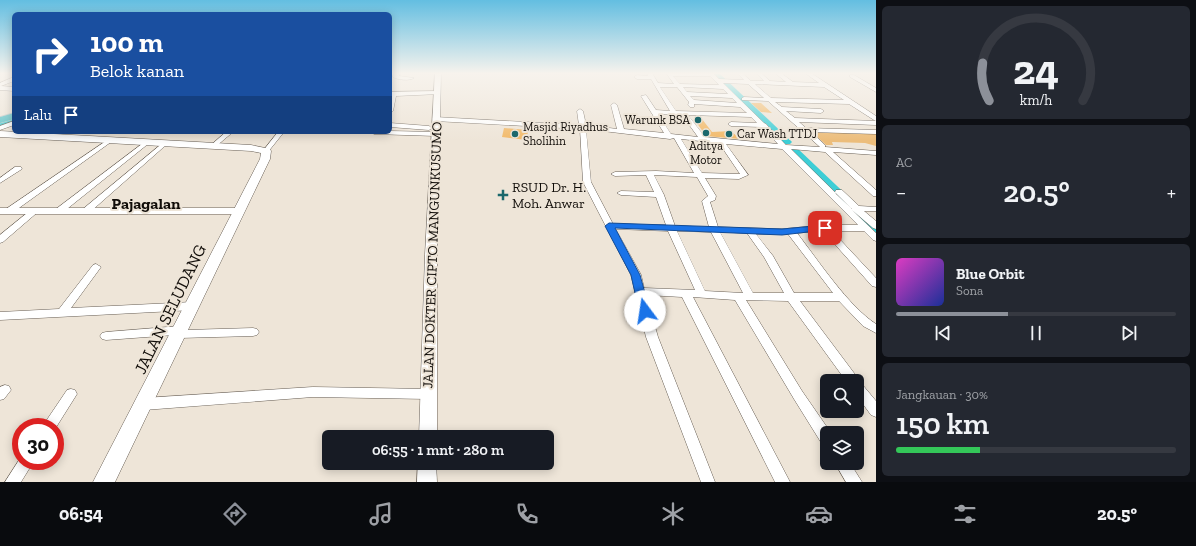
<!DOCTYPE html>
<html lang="id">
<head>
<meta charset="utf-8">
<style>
	:root { --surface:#171b24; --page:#242831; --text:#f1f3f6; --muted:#9ea1a6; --line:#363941; --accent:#8c9099 }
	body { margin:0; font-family:"Zilla Slab",serif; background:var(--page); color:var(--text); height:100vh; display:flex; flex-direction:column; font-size:15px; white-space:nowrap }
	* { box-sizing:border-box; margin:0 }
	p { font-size:13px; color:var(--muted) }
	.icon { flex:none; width:22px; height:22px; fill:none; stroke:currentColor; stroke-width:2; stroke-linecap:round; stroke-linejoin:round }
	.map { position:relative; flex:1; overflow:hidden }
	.details { display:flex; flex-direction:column; gap:6px; padding:6px; background:#0d0f14; width:320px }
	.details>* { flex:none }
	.top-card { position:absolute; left:12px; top:12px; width:380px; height:122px; border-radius:6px; box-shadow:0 2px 10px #0003; background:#1a4fa0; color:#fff; overflow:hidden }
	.fabs { position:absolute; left:820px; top:374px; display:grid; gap:8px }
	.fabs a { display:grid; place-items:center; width:44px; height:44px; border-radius:6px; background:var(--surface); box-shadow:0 2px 10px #0003; font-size:20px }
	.speed { position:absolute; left:12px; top:418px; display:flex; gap:8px; font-size:20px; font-weight:700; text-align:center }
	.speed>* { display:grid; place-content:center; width:52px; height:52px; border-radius:50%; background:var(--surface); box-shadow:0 2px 10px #0003; line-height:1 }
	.speed .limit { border:6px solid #d22; background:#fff; color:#111 }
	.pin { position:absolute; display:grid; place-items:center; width:34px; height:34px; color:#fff; margin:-17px; border-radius:8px; box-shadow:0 2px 6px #0006 }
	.me { position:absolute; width:44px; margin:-22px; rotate:346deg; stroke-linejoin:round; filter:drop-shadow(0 0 3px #0008) }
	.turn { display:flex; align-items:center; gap:14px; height:84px; padding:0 12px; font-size:18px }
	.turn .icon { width:52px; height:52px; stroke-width:2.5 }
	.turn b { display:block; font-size:28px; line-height:34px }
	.then { display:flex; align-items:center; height:38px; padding:0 12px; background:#0003; gap:8px; font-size:15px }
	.big { font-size:30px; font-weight:600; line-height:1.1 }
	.details .card { flex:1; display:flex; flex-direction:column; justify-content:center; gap:6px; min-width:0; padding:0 14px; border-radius:6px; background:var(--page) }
	.details .dial { align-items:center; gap:0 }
	.dial svg { height:104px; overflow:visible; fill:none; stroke:var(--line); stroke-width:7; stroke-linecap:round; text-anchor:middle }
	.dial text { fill:var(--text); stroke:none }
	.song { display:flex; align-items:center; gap:12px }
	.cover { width:48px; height:48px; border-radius:6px; background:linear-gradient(135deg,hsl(310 70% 55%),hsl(230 70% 35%)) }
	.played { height:4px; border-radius:2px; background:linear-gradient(90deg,var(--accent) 40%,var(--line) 40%) }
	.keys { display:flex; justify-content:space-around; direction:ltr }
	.heat { display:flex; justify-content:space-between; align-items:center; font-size:22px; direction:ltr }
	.charge { height:6px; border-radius:3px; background:linear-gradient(90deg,#34c759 30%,var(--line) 0) }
	.trip { position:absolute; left:322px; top:430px; width:232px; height:40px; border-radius:6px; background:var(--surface); box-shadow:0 2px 10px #0003; font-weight:600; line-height:40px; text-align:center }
	.dock { display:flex; height:64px; justify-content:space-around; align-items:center; background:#090b0e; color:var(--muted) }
	.dock .icon { width:28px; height:28px }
	.dock .current { color:var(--accent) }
	.dock b { font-size:18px; color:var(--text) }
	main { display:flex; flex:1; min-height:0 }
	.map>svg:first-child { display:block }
</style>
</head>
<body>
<main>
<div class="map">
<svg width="876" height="482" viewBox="0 0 876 482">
	<rect width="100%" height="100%" fill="#eee5d8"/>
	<path fill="#ecbd7b" d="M812,132L876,134V146L865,143L832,142L833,145H826Z"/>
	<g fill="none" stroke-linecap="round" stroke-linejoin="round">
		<g fill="#3dced6" fill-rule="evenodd">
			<path d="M710,73H719L790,140L792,142L790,144H782Z"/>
			<path d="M14,117V123L0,128V121Z"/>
			<path d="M792,146L796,147L876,223V235L871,234L786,149L788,147Z"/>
		</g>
	</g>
	<g fill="#f2b968">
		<path d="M751,103H761L772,113L761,112Z"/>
		<path d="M694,119H702L712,132L731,131L740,139L706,136Z"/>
		<path d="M504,128L528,130L527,140L502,137Z"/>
	</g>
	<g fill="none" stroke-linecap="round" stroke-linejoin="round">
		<g stroke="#685f55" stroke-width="1">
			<g id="minor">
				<path d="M394,73H399V76L414,78C409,81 398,80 393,77Z"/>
				<path d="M647,73H652L658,83L674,84L666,73H713L719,79L744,80L737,73H742L751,81H764L756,73H761L770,81L786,82L775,73H781L793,82L819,83L805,73H811L876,116V121L874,120L849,104L775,102L782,107L821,109L824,111L821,113L786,111L795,118L876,121V125L799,122L806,128L876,130V134L811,132L825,145V147L876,151V155L833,152L876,190V196H873L825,152L791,149L852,209L836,194L835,192L836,190H842L859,206L876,207V211H864L876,221V229L873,228L852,210L876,233V241L873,240L864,231H832L876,278V287L872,286L823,231L797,233C818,260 848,306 876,324V333L863,326L839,301H800L857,377L859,382L861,383L876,401V417L871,415L857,396V381H846L788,301L746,300L802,391L831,433H827V445L822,444L794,399L735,300L693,297L790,482H775L682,297L646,295L658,337L715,482H701L646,337L631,275L583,182L580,129L435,121L432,119L435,117L579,125L577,111L580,109L583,111L586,125L617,129L611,105L614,103L617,105L624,129L664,133L641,96L646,95L656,110L670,111L651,79H637L634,77L637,75L648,76ZM673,76H710L719,85L680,84ZM723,83L748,84L764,98L744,97L742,98V100L768,101L820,147L786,145L766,124L764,123ZM755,84L824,87L844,100L771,98ZM660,87H677L689,102L688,105L690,107H694V104L740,107L747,113L676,111ZM683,87L723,89L728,94L687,92ZM690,96L732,98L737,103L694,100ZM658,114L682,115L698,137L671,134ZM688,115L751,117L757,123L731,122L728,124L731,126L761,127L778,144L705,137ZM586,129L670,139L674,138L694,173L656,171L615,172L611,174L615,176L646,175L654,192L621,191L617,193L621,195L656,197L666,225L613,224L591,182ZM681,139L719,143L740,174L702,173ZM726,144L782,149L858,225H825L782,229L718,227L710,202L715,200L716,196L705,178L739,179L748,175ZM654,175L697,177L708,196L702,201L709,227L675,226L664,195ZM616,229L668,231L695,290L644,288L641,275ZM677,231L711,232L743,293L705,291ZM720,232L747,233L764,257L784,293H753ZM756,234H788L833,293H794L773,256Z"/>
				<path d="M850,75H854L876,88V92L850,77Z"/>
				<path d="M14,77V81L1,86L14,87V91L0,90V83Z"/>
				<path d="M437,91L439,92V94L396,96L393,111L390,113V92Z"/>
				<path d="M14,121V125L0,130V126Z"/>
				<path d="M390,123L429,126L432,128L429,130L390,127Z"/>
				<path d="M390,131L436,132L439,134L436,136L374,134L371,132H390Z"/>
				<path d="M226,132H233L214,148H210V146Z"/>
				<path d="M278,132H284L268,152H264L263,151Z"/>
				<path d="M109,139L111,140V142L12,213H6L5,211L6,209Z"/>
				<path d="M146,141L149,143L148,144L62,213H56L55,211L56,209Z"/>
				<path d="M164,142L167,144L166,145L89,213H83L82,211L83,209Z"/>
				<path d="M15,167H21L22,169L0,183V178Z"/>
				<path d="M32,209H35L39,211L3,242L0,243V235Z"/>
				<path d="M96,264L101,267L71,308L193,302L197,303L198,306L197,309L193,310L0,320V312L59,309L93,265Z"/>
				<path d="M181,326L185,327L186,330L253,328L257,329L259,332L257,335L253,336L179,338L175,337L174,335L106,340L102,339L100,336L102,333L106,332Z"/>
				<path d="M5,385L9,386L11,390L4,399L0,400V387Z"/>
				<path d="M313,387L428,389L432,390L434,394L432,398L428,399L313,397L144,410L139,408L138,404L139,400L144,398Z"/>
				<path d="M71,389L75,390L77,394L55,429V427H42L67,390Z"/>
				<path d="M21,457V461H34L21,482H5Z"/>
				<path d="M835,463H850L862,482H846Z"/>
			</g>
		</g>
		<g stroke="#685f55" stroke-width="1">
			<g id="tertiary">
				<path d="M435,73H441L437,255V437H419L425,255Z"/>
				<path d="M0,208H239L245,211L239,214H0Z"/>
				<path d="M418,463H436L437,482H417Z"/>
			</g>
		</g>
		<g stroke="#685f55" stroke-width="1">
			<path id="secondary" d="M0,131L251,145L270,149L271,151L270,159L115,482H93L260,159L261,153L251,151L0,137Z"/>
		</g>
		<g stroke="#cacac9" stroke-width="1">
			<path id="trunk" d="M14,113V119L0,123V117Z"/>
		</g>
		<use href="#minor" fill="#fff" fill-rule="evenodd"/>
		<use href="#tertiary" fill="#fff" fill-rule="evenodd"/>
		<use href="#secondary" fill="#fff" fill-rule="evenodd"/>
		<use href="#trunk" fill="#56c0c6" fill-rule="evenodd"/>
	</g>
	<linearGradient id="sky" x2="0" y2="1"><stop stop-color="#63bee1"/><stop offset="0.52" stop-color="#f7f3ed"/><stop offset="1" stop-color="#f7f3ed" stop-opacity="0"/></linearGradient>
	<rect width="876" height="141" fill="url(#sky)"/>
	<path fill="#1a73e8" stroke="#114b97" d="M609,223L782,229L825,225L829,228L825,230L782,235L615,228L640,275L650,311L649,313H641L639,311L631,275L605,226Z"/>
	<g fill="#1b686c" stroke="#eee5d8" stroke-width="1.5">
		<circle cx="698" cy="120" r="4"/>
		<circle cx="706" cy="133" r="4"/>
		<circle cx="515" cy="134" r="4"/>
		<circle cx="729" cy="134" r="4"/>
		<path d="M501 189h4v4h4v4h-4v4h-4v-4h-4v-4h4z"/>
	</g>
	<g text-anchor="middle" stroke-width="4" stroke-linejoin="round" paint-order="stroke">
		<g font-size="12" fill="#100c08" stroke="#eee5d8" text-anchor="start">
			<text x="690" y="124" text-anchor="end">Warunk BSA</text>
			<text x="523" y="131">Masjid Riyadhus<tspan x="523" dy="14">Sholihin</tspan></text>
			<text x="737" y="138">Car Wash TTDJ</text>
			<text x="706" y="150" text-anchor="middle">Aditya<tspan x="706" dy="14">Motor</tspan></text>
		</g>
		<g font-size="14" fill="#100c08" stroke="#eee5d8" text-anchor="start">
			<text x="512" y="192">RSUD Dr. H.<tspan x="512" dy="16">Moh. Anwar</tspan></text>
		</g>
		<g font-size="14" fill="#100c08" stroke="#eee5d8">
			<text transform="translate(432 255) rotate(-88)" y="5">JALAN DOKTER CIPTO MANGUNKUSUMO</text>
		</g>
		<g font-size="16" font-weight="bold" fill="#100c08" stroke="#eee5d8">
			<text x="146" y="209">Pajagalan</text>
		</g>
		<g font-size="17" fill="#100c08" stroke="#eee5d8">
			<text transform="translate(170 309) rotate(-64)" y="6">JALAN SELUDANG</text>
		</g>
	</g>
</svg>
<div class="fabs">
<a><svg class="icon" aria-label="search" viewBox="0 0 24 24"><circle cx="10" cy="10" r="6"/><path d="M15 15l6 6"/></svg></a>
<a><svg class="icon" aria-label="layers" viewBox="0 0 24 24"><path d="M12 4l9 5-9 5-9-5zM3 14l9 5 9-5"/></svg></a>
</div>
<div class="speed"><div class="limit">30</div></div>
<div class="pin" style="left:825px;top:228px;background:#d93025"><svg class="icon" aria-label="arrive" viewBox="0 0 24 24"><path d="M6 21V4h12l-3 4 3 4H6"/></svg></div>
<svg class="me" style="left:645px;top:311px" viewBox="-20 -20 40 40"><circle r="19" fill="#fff"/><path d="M0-13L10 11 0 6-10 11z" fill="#1a73e8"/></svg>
<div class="trip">06:55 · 1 mnt · 280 m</div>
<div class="top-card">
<div class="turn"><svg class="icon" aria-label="right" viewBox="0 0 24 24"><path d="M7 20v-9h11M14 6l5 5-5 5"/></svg><div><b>100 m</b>Belok kanan</div></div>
<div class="then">Lalu<svg class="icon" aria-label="arrive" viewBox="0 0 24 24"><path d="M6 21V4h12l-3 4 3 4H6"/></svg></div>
</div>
</div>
<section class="details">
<div class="card dial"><svg viewBox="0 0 100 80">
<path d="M14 69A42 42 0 1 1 86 69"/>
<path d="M14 69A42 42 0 0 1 9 40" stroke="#8c9099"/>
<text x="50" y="56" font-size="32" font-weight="700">24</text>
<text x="50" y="72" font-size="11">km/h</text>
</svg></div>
<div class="card"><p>AC</p>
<div class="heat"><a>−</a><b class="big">20.5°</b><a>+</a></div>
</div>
<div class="card">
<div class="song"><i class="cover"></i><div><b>Blue Orbit</b><p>Sona</p></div></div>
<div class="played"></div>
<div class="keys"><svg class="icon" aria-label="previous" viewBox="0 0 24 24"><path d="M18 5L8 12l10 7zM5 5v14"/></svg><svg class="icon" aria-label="pause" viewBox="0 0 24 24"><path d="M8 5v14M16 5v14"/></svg><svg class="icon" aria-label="next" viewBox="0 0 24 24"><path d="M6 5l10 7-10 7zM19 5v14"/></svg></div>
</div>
<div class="card"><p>Jangkauan · 30%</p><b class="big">150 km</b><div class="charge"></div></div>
</section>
</main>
<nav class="dock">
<b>06:54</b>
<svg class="icon current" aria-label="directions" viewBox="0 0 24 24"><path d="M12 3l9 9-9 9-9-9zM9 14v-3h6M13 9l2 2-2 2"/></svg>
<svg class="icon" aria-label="music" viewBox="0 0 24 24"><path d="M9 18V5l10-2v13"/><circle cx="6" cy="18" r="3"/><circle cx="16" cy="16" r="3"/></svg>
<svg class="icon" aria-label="phone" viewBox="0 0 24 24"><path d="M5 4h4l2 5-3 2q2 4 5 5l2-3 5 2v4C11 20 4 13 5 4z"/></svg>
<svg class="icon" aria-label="climate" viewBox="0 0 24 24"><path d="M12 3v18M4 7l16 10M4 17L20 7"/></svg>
<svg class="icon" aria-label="car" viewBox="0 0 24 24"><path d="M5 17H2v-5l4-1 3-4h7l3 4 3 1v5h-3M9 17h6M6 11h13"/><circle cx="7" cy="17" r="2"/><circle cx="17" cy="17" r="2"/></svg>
<svg class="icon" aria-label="filters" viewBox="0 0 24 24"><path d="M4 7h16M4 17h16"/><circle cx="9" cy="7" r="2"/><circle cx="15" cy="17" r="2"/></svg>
<b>20.5°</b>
</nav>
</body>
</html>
